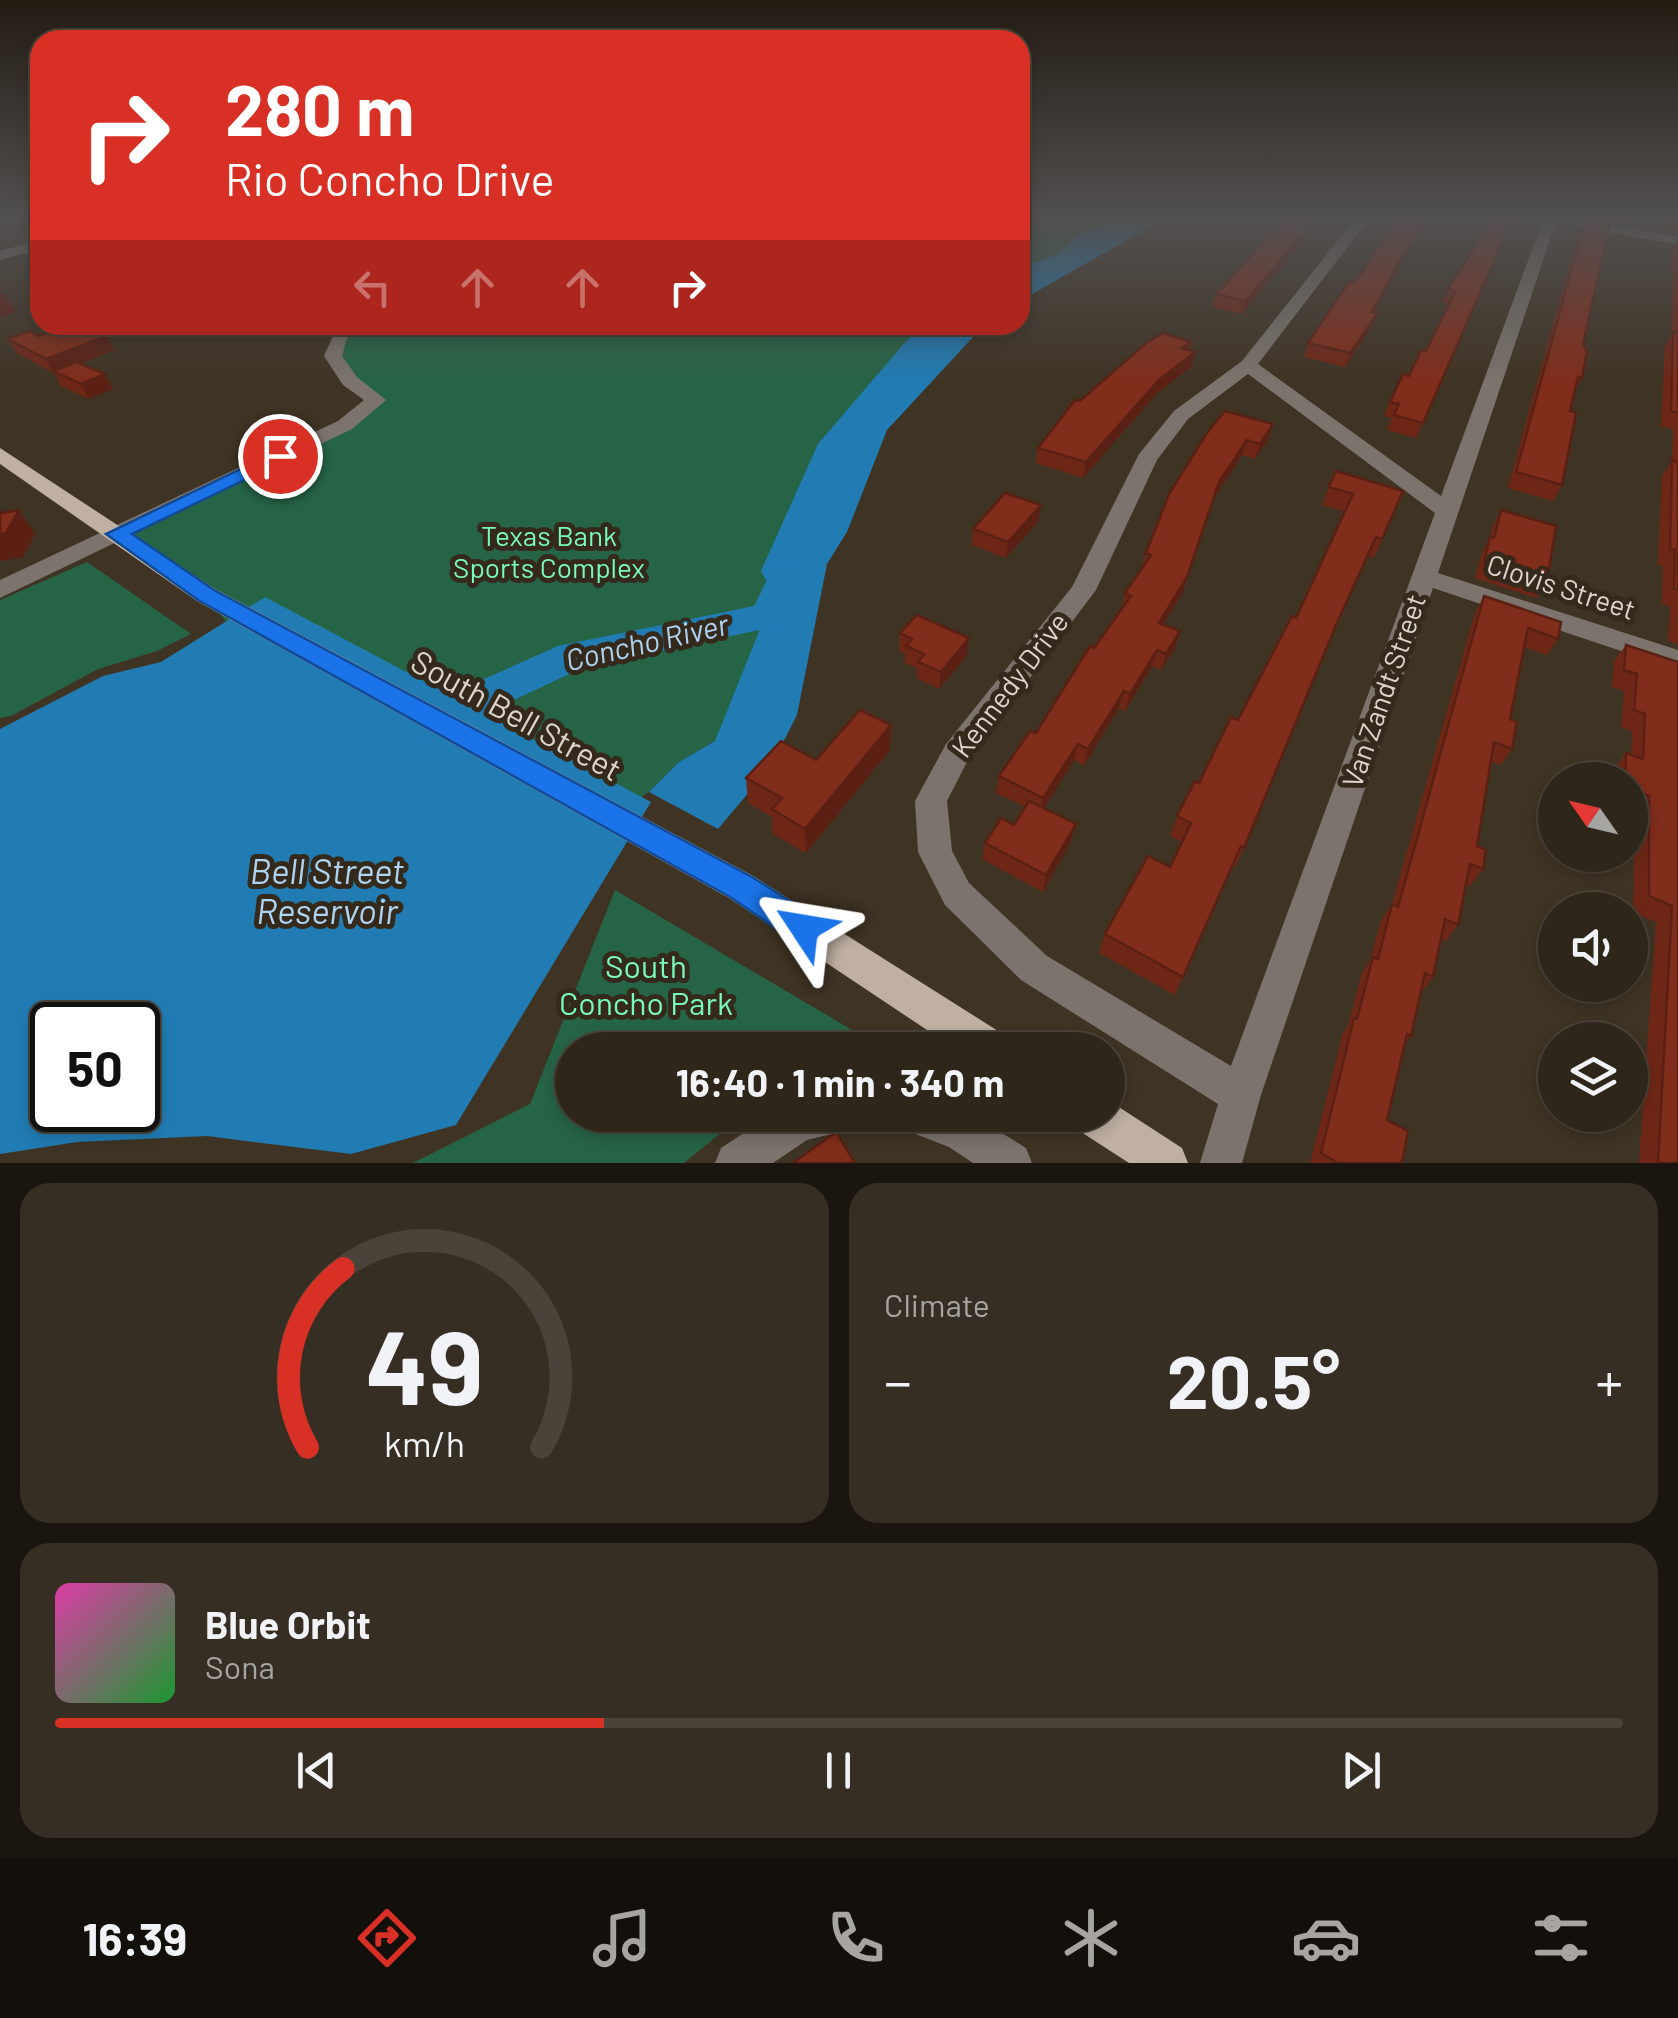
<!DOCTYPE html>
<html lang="en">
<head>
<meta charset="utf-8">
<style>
	:root { --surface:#2f261a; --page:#372e23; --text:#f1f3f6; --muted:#a7a5a2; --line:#4a4339; --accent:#d93025 }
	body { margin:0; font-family:Barlow,sans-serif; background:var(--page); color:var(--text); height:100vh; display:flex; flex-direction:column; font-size:38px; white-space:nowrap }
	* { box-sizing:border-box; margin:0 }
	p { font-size:32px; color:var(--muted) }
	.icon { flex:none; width:55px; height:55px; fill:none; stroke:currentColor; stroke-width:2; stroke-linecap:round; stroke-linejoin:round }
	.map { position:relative; height:1163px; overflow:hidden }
	.panel { display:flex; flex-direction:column; gap:20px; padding:20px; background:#1a150e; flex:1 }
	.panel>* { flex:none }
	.guide { position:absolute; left:30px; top:30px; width:1000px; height:305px; border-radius:30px; box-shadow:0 5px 15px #0003,0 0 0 2px var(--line); background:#d93025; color:#fff; overflow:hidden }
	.needle { width:65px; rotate:304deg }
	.tools { position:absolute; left:1538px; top:762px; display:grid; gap:20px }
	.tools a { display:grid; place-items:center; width:110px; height:110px; border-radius:50%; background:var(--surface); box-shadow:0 5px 15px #0003,0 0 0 2px var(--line); font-size:50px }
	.speed { position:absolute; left:30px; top:1002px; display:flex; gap:20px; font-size:50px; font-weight:700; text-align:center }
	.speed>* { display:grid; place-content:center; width:130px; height:130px; border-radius:50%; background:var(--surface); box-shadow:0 5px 15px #0003,0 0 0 2px var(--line); line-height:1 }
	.speed .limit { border:5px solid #111; border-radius:15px; background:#fff; color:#111 }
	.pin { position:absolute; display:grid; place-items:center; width:85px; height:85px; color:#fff; margin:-42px; border:5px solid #fff; border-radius:50%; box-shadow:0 2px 10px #0007 }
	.me { position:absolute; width:110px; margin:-55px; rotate:303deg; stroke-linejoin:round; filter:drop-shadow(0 0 8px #0008) }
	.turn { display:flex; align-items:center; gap:35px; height:210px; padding:0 30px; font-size:45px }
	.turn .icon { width:130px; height:130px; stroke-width:2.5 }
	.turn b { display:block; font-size:70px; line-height:85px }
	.lanes { display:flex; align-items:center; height:95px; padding:0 30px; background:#0003; justify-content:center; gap:50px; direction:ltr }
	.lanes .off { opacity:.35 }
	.big { font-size:75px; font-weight:700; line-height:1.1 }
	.panel .widget { flex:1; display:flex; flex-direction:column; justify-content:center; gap:15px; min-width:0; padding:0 35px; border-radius:30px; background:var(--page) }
	.panel .dial { align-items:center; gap:0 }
	.dial svg { height:260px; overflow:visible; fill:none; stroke:var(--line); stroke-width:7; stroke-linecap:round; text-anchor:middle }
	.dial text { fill:var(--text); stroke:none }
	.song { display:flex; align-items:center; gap:30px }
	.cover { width:120px; height:120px; border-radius:15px; background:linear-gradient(135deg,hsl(320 70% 55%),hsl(130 70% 35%)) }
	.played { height:10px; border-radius:5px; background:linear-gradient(90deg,var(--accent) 35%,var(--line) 35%) }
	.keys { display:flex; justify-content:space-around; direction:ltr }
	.heat { display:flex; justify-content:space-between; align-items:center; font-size:55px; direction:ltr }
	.panel .tiles { flex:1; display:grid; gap:20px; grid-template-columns:1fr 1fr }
	.widget:last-child { grid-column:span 2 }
	.trip { position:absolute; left:555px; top:1032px; width:570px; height:100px; border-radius:50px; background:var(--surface); box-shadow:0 5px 15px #0003,0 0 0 2px var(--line); font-weight:700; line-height:100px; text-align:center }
	.tabs { display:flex; height:160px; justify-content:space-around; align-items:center; background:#130f0a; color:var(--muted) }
	.tabs .icon { width:70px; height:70px }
	.tabs .on { color:var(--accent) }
	.tabs b { font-size:45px; color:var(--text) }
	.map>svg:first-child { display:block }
</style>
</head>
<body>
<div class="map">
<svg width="1678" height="1163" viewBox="0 0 1678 1163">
	<rect width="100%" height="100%" fill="#3f3323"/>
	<g fill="#266446">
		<path d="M1020,220H1149L1020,276Z"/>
		<path d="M348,325H939L715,741L679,762L649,792L581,841L238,638L206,595L117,533L345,425L376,401L333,356Z"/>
		<path d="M87,562L191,634L157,651L98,669L11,716L0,718V600Z"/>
		<path d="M615,890L886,1050H572V1115H743L684,1163H413L530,1104Z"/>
	</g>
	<g fill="#217cb4" fill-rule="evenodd">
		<path d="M1113,220H1162L1020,301V268L1058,254L1081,233Z"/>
		<path d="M925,325H988L974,336L887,430L847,532L827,564L797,715L771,766L718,829L649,792L679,762L715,741L774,594L761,571L818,444L907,340Z"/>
		<path d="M265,597L651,802L456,1125L351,1154L207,1136L77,1142L0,1154V729L103,676L161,662ZM52,1025H138V1110H52Z"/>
	</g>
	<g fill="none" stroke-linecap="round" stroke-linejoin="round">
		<path fill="#217cb4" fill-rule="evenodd" d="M788,560L801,564L807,572L783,625L582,668L422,743L406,738L400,726L406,714L558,646L754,606L775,564Z"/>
		<g fill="#7b736c" fill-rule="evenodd">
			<path d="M1354,220H1368L1258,364L1441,496L1543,220H1584L1678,237V245L1556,222L1438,573L1678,650V670L1433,588L1261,1095L1242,1163H1200L1218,1104L1021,980L945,905L918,852L915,801L946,744L1072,587L1139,454L1174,411L1242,361ZM1248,374L1435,513L1231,1066L1047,956L969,883L952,851L947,801L968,760L1096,590L1157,460L1188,419Z"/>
			<path d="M40,240V249L0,260V251Z"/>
			<path d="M338,325H357L348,335L342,356L357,377L386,400L352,429L0,598V580L338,421L364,400L343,385L324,356Z"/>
			<path d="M771,1115H854L848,1130L807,1140L773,1163H715L721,1148Z"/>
			<path d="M899,1115H973L1026,1148L1032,1163H973L949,1147L905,1130Z"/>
		</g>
		<g fill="#bfb0a2" fill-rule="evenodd">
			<path d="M0,448L215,589L753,876L1006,1036L1012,1050H957L729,898L197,601L0,464Z"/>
			<path d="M1108,1100L1182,1148L1188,1163H1129L1078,1130L1072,1115H1108Z"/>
		</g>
	</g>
	<g fill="#6e2717">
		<path d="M1321,220L1242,314L1212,307L1216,294Z"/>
		<path d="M1476,220H1512L1416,438L1387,430L1392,418L1384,416L1390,402L1426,351L1449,304L1443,302L1448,289L1473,250L1486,222Z"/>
		<path d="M1584,220L1582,378L1574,392L1570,411L1562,485L1553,501L1508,488L1579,230Z"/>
		<path d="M1603,220H1631L1629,224Z"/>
		<path d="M1667,220H1678V236L1666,231Z"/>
		<path d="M1678,238V644L1668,641L1670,607L1662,604L1663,566L1658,565L1662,476L1672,461L1673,429L1661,426L1665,346L1672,333L1673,248Z"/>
		<path d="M1398,270L1374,312L1372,326L1345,367L1304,357L1308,343Z"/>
		<path d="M38,336H107L114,350L80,363L105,374L113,389L89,399L61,386L54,373L17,353L8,339Z"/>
		<path d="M1191,342L1189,350L1192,366L1156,394L1083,478L1036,463L1038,448L1080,401Z"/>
		<path d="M1273,424L1268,439L1255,459L1242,455L1214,498L1182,594L1163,625L1175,648L1161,670L1152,666L1125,711L1119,708L1084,765L1074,760L1044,808L1076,824L1071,841L1043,892L982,859L985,843L1014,825L1025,807L996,793L999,776L1036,733L1121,610L1125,593L1142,567L1146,553L1207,433Z"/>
		<path d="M1329,487L1403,491L1374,558L1368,556L1334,629L1244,848L1235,867L1232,866L1175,995L1099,953L1105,934L1170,867L1182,842L1170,836L1177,816L1238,720L1296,618L1345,512L1322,505Z"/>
		<path d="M1041,505L1038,521L1006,558L972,545L973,529Z"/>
		<path d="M1501,510L1547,581L1537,598L1475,578L1482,553L1489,540L1493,526Z"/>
		<path d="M1484,596L1558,639L1547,655L1524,647L1510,719L1512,749L1501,765L1491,762L1477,846L1483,869L1470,886L1466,884L1458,925L1446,941L1441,939L1433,977L1421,993L1411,1036L1405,1043L1387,1120L1402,1163H1310L1343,1033L1348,1026L1362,973L1370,961L1381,920L1392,904L1475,613Z"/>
		<path d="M900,633L967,655L939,689L917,678V668L905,663V653L899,650Z"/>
		<path d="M1626,645L1678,662V1163H1639L1656,922L1633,913L1635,812L1630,811V780H1612L1613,770L1626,753L1631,754L1632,731L1621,727L1624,691L1612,687L1614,661Z"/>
		<path d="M891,725L890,750L806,853L773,834L772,817L748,803L746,778L816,760Z"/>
	</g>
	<g fill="#5a2013">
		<path d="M1315,220H1321L1242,314L1246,301Z"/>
		<path d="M1427,220H1430L1398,270L1367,325L1372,312L1402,257Z"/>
		<path d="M4,293L16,312L0,317V294Z"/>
		<path d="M1378,313L1372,326L1345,367L1350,353Z"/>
		<path d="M107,336L114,350L54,374L46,359Z"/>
		<path d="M1195,352L1192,366L1156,394L1083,478L1086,462L1159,380Z"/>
		<path d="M105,374L113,389L89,399L81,384Z"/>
		<path d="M1273,424L1268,439L1255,459L1260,444Z"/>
		<path d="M1247,440L1242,455L1214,498L1182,594L1154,639L1159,623L1219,482Z"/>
		<path d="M1041,505L1038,521L1006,558L1008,542Z"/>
		<path d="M19,510L35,534L23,557L0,561V534Z"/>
		<path d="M1180,631L1175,648L1161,670L1166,654Z"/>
		<path d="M969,638L967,655L939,689L941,672Z"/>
		<path d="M1157,650L1152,666L1125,711L1130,694Z"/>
		<path d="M1124,691L1119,708L1084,765L1088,749Z"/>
		<path d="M891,725L890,750L806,853L805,829Z"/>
		<path d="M1078,744L1074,760L1040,815L1043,798Z"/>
		<path d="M1076,824L1071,841L1043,892L1046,875Z"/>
	</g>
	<g fill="#802d1b" stroke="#5a2013" stroke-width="2.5">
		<path d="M1284,220H1315L1246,301L1216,294Z"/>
		<path d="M1395,220H1427L1402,257L1372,312L1378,313L1350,353L1308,343L1349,282L1353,283L1363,271Z"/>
		<path d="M1487,220H1512L1423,423L1394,415L1399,404L1390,402L1403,374L1409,376L1421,350L1426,351L1455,291L1448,289L1473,250Z"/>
		<path d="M1585,220L1610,223L1583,344L1587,352L1582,378L1578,377L1570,411L1576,413L1562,485L1516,472Z"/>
		<path d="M70,325H85L107,336L46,359L8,339L30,331L38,336Z"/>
		<path d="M1673,332L1678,333V413L1671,411Z"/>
		<path d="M1163,333L1191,342L1182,348L1195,352L1159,380L1086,462L1038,448L1075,400L1080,401L1145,344Z"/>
		<path d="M77,362L105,374L81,384L53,371Z"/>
		<path d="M1225,411L1273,424L1260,444L1247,440L1219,482L1187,577L1159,623L1180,631L1166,654L1157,650L1130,694L1124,691L1088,749L1078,744L1043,798L999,776L1030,731L1036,733L1090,646L1094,648L1131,596L1125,593L1151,555L1146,553L1169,494L1207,433Z"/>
		<path d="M1672,460L1678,462V589L1674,588L1675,550L1670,549Z"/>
		<path d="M1336,471L1403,491L1382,539L1376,537L1336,625L1244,848L1241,846L1183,977L1105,934L1148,856L1170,867L1191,823L1177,816L1195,781L1199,783L1231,717L1238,720L1292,616L1296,618L1353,494L1329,487Z"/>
		<path d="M1005,493L1041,505L1008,542L973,529Z"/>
		<path d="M19,510L6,533L0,534V513Z"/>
		<path d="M1501,510L1556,526L1547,581L1484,562L1490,537L1494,538Z"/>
		<path d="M1484,596L1561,622L1558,639L1528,628L1510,719L1517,722L1512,749L1494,742L1477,846L1486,850L1483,869L1470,864L1458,925L1445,919L1433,977L1425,973L1411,1036L1407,1034L1387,1120L1408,1131L1402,1163H1338L1321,1153L1354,1018L1357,1019L1373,957L1378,959L1392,904L1398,907Z"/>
		<path d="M917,615L969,638L941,672L918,662L924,654L906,646L912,639L900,633Z"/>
		<path d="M1626,645L1678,662V1163H1658L1672,906L1649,896V796L1630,788V780H1625L1626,753L1643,759L1645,714L1634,710L1637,674L1624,670Z"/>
		<path d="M860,710L891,725L805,829L772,809L782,798L746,778L781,741L816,760Z"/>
		<path d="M1029,801L1076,824L1046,875L985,843L1001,818L1014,825Z"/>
		<path d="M836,1132L855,1163H793Z"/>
	</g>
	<linearGradient id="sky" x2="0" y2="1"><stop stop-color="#231c13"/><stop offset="0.57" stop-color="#525050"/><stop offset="1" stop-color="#525050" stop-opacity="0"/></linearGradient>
	<rect width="1678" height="383" fill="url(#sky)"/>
	<path fill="#1a73e8" stroke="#114b97" stroke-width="2.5" d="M280,450L286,452V460L132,534L214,590L752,877L815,917L820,928L815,939L804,943L792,939L730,897L198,600L106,534Z"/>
	<g text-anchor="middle" stroke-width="10" stroke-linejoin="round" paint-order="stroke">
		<g font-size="28" fill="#78fbba" stroke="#34291a">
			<text x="549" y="546">Texas Bank<tspan x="549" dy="32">Sports Complex</tspan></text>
		</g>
		<g font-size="28" fill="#ded6cd" stroke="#34291a">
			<text transform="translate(1561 587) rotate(18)" y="10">Clovis Street</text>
			<text transform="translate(1010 685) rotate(-53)" y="10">Kennedy Drive</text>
			<text transform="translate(1384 691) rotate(-71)" y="10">Van Zandt Street</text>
		</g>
		<g font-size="30" font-style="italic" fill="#add4f3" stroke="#34291a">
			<text transform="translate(647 643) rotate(-13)" y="10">Concho River</text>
		</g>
		<g font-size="32" fill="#ded6cd" stroke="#34291a">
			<text transform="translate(516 716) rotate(29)" y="11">South Bell Street</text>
		</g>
		<g font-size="32" fill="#78fbba" stroke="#34291a">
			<text x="646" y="978">South<tspan x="646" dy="37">Concho Park</tspan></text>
		</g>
		<g font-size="35" font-style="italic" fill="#add4f3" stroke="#34291a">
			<text x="327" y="884">Bell Street<tspan x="327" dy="40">Reservoir</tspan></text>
		</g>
	</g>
</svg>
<div class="tools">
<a><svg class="needle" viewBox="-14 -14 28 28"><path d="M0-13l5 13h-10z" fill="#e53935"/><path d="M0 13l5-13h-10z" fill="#a7a5a2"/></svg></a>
<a><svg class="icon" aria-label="sound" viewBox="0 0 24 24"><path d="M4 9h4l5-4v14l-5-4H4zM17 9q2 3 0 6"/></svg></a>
<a><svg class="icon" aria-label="layers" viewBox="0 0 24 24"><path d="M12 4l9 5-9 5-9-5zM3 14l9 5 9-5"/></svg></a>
</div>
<div class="speed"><div class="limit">50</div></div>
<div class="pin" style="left:280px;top:456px;background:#d93025"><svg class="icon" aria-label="arrive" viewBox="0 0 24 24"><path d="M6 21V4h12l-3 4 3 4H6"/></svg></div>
<svg class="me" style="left:804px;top:928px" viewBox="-20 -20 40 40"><path d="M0-17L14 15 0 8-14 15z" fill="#1a73e8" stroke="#fff" stroke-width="4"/></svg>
<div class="trip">16:40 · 1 min · 340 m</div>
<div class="guide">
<div class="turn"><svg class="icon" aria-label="right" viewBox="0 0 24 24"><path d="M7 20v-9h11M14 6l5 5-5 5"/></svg><div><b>280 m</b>Rio Concho Drive</div></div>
<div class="lanes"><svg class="icon off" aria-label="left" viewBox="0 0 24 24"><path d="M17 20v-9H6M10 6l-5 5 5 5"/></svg><svg class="icon off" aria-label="ahead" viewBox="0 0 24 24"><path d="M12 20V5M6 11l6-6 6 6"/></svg><svg class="icon off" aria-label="ahead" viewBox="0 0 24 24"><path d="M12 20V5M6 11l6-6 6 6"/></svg><svg class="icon" aria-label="right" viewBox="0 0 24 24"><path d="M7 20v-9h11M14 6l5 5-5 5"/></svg></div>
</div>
</div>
<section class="panel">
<div class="tiles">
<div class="widget dial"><svg viewBox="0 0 100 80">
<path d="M14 69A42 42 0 1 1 86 69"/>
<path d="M14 69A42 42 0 0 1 25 14" stroke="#d93025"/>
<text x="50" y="56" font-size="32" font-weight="700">49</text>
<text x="50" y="72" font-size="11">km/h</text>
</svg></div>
<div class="widget"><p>Climate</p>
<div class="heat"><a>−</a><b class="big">20.5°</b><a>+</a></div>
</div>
<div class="widget">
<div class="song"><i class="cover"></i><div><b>Blue Orbit</b><p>Sona</p></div></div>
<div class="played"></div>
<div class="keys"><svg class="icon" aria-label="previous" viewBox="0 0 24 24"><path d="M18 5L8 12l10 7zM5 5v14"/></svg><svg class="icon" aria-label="pause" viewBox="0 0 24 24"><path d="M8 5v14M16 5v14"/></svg><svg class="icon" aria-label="next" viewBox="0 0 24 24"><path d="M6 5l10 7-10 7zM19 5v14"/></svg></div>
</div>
</div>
</section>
<nav class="tabs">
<b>16:39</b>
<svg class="icon on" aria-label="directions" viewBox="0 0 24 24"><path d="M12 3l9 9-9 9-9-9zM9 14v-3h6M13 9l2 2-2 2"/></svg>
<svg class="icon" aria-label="music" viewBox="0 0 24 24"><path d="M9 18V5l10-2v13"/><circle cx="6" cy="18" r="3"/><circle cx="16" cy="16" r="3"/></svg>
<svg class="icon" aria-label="phone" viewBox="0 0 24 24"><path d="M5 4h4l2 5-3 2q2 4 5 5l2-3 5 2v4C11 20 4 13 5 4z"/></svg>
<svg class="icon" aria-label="climate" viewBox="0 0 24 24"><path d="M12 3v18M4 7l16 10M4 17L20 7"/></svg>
<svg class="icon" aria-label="car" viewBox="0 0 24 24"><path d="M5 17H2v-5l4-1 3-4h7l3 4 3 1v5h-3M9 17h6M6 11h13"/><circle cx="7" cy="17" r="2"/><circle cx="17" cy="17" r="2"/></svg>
<svg class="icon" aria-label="filters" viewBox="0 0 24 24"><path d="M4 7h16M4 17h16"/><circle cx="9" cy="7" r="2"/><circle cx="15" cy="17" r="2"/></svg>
</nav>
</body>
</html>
